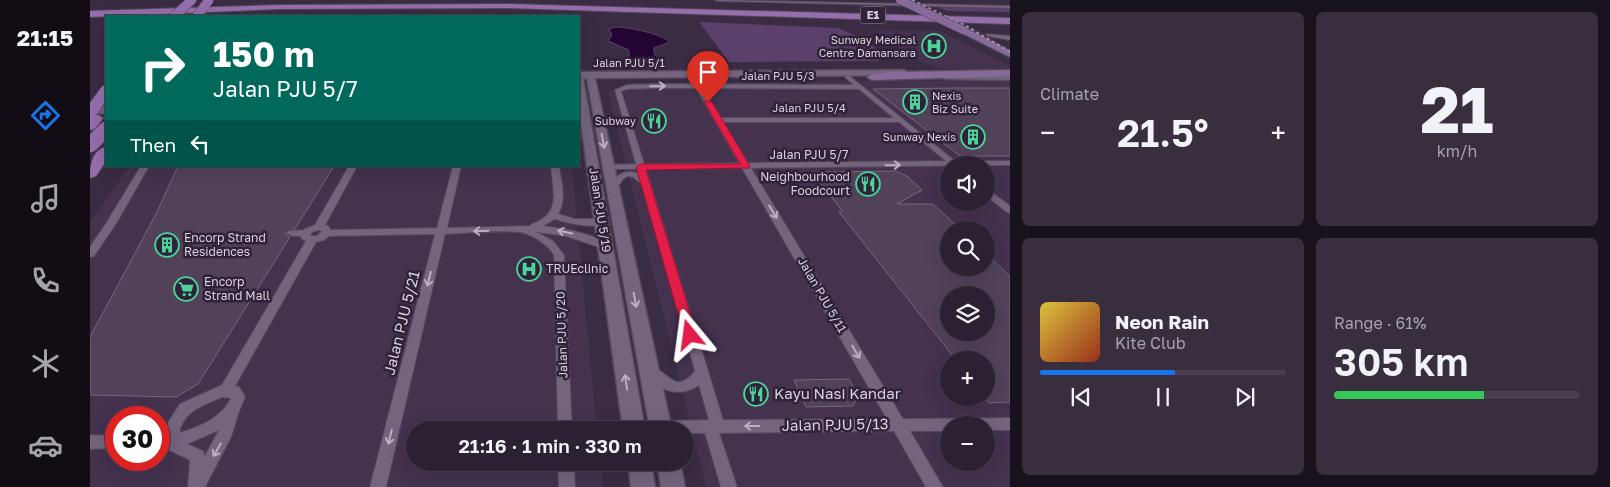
<!DOCTYPE html>
<html lang="en">
<head>
<meta charset="utf-8">
<style>
	:root { --surface:#2c2132; --page:#382e3e; --text:#f1f3f6; --muted:#a6a3ac; --line:#483e4d; --accent:#1a73e8 }
	body { margin:0; font-family:"Golos Text",sans-serif; background:var(--page); color:var(--text); height:100vh; display:flex; flex-direction:column; font-size:19px; white-space:nowrap }
	* { box-sizing:border-box; margin:0 }
	p { font-size:16px; color:var(--muted) }
	.icon { flex:none; width:28px; height:28px; fill:none; stroke:currentColor; stroke-width:2; stroke-linecap:round; stroke-linejoin:round }
	.map { position:relative; flex:1; overflow:hidden }
	.panel { display:flex; flex-direction:column; gap:12px; padding:12px; background:#18121c; width:600px }
	.panel>* { flex:none }
	.guide { position:absolute; left:15px; top:15px; width:475px; height:152px; border-radius:0px; box-shadow:0 5px 20px #0002,0 0 0 1px var(--line); background:#00695c; color:#fff; overflow:hidden }
	.buttons { position:absolute; left:850px; top:156px; display:grid; gap:10px }
	.buttons a { display:grid; place-items:center; width:55px; height:55px; border-radius:50%; background:var(--surface); box-shadow:0 5px 20px #0002,0 0 0 1px var(--line); font-size:25px }
	.speed { position:absolute; left:15px; top:406px; display:flex; gap:10px; font-size:25px; font-weight:700; text-align:center }
	.speed>* { display:grid; place-content:center; width:65px; height:65px; border-radius:50%; background:var(--surface); box-shadow:0 5px 20px #0002,0 0 0 1px var(--line); line-height:1 }
	.speed .limit { border:8px solid #d22; background:#fff; color:#111 }
	.pin { position:absolute; display:grid; place-items:center; width:42px; height:42px; color:#fff; margin:-51px -21px; border-radius:50% 50% 50% 0; rotate:-45deg; box-shadow:0 0 5px #0007 }
	.pin .icon { rotate:45deg }
	.me { position:absolute; width:55px; margin:-28px; rotate:344deg; stroke-linejoin:round; filter:drop-shadow(0 0 4px #0008) }
	.turn { display:flex; align-items:center; gap:18px; height:105px; padding:0 25px; font-size:22px }
	.turn .icon { width:65px; height:65px; stroke-width:2.5 }
	.turn b { display:block; font-size:35px; line-height:42px }
	.then { display:flex; align-items:center; height:48px; padding:0 25px; background:#0003; gap:10px; font-size:19px }
	.big { font-size:38px; font-weight:600; line-height:1.1 }
	.panel .card { flex:1; display:flex; flex-direction:column; justify-content:center; gap:8px; min-width:0; padding:0 18px; border-radius:8px; background:var(--page) }
	.panel .dial { align-items:center; gap:0 }
	.dial b { font-size:65px; line-height:1 }
	.song { display:flex; align-items:center; gap:15px }
	.cover { width:60px; height:60px; border-radius:8px; background:linear-gradient(135deg,hsl(50 70% 55%),hsl(10 70% 35%)) }
	.played { height:5px; border-radius:2px; background:linear-gradient(90deg,var(--accent) 55%,var(--line) 55%) }
	.keys { display:flex; justify-content:space-around; direction:ltr }
	.heat { display:flex; justify-content:space-between; align-items:center; font-size:28px; direction:ltr }
	.charge { height:8px; border-radius:4px; background:linear-gradient(90deg,#34c759 61%,var(--line) 0) }
	.panel .tiles { flex:1; display:grid; gap:12px; grid-template-columns:repeat(2,1fr) }
	.trip { position:absolute; left:316px; top:421px; width:288px; height:50px; border-radius:25px; background:var(--surface); box-shadow:0 5px 20px #0002,0 0 0 1px var(--line); font-weight:600; line-height:50px; text-align:center }
	main { display:flex; flex:1; min-height:0 }
	.menu { display:flex; flex-direction:column; width:90px; justify-content:space-around; align-items:center; background:#120d14; color:var(--muted) }
	.menu .icon { width:35px; height:35px }
	.menu .on { color:var(--accent) }
	.menu b { font-size:22px; color:var(--text) }
	.map>svg:first-child { display:block }
</style>
</head>
<body>
<main>
<nav class="menu">
<b>21:15</b>
<svg class="icon on" aria-label="directions" viewBox="0 0 24 24"><path d="M12 3l9 9-9 9-9-9zM9 14v-3h6M13 9l2 2-2 2"/></svg>
<svg class="icon" aria-label="music" viewBox="0 0 24 24"><path d="M9 18V5l10-2v13"/><circle cx="6" cy="18" r="3"/><circle cx="16" cy="16" r="3"/></svg>
<svg class="icon" aria-label="phone" viewBox="0 0 24 24"><path d="M5 4h4l2 5-3 2q2 4 5 5l2-3 5 2v4C11 20 4 13 5 4z"/></svg>
<svg class="icon" aria-label="climate" viewBox="0 0 24 24"><path d="M12 3v18M4 7l16 10M4 17L20 7"/></svg>
<svg class="icon" aria-label="car" viewBox="0 0 24 24"><path d="M5 17H2v-5l4-1 3-4h7l3 4 3 1v5h-3M9 17h6M6 11h13"/><circle cx="7" cy="17" r="2"/><circle cx="17" cy="17" r="2"/></svg>
</nav>
<div class="map">
<svg width="920" height="487" viewBox="0 0 920 487">
	<rect width="100%" height="100%" fill="#3a2c43"/>
	<g fill="#44324f" fill-rule="evenodd">
		<path d="M784,30L850,31L920,66V68L856,69L830,62Z"/>
		<path d="M920,80V487H616L518,92L539,83ZM859,165H896V202H859ZM859,230H896V268H859ZM859,295H896V332H859ZM859,360H896V398H859ZM859,425H896V462H859Z"/>
		<path d="M40,166H482L507,430H325V462L511,463L513,487H0V222ZM26,418H69V460H26Z"/>
	</g>
	<g fill="#5c406c">
		<path d="M848,7L920,8V12L857,11Z"/>
		<path d="M609,22L748,28L774,39L787,49L789,61L639,62Z"/>
	</g>
	<path fill="#230432" stroke="#5a4266" d="M526,27C538,27 572,34 580,42L564,48V54L570,59C560,65 551,65 539,61V50L518,41L522,35L519,29Z"/>
	<g fill="#51425a" stroke="#766680" fill-rule="evenodd">
		<path d="M867,88H920V156H870L783,89Z"/>
		<path d="M88,166H244L205,229L196,232V235L200,237L108,384L86,397L0,395V337L67,212Z"/>
		<path d="M806,171L818,177L832,190L807,204H843L871,230H859V268H896V254L920,276V402L899,403L896,399V360H866L749,212H753L722,172ZM859,295H896V332H859Z"/>
		<path d="M759,379L768,396L763,406L716,407L704,380Z"/>
	</g>
	<g fill="none" stroke-linecap="round" stroke-linejoin="round">
		<g stroke="#55495c" stroke-width="2">
			<g id="street">
				<path d="M625,0L920,6V8L627,1Z"/>
				<path d="M896,34L920,36V40L898,36Z"/>
				<path d="M758,75L865,161H920V165L661,168L813,419L920,418V430H896V425H859V431H820L853,487H836L804,431L629,433L647,487H631L615,433H595V430H565L564,427L566,423L571,421L619,420L609,385C592,398 567,392 557,373L559,369C576,364 583,399 605,371L552,184L543,177L538,176L533,179L526,190H520L519,188C526,175 534,168 549,174L547,169H519L515,167L519,165L546,164L525,90L537,85L565,84L764,85L755,77ZM565,88H606L649,163L554,164L531,91L538,89ZM612,88L769,89L804,118H630ZM633,122H809L856,161L658,163ZM652,168L797,419L633,420L556,169Z"/>
				<path d="M51,166H59L27,222L4,256L0,257V247L17,222Z"/>
				<path d="M259,166H267L235,225L238,226L241,230L347,228L363,166H371L357,228L440,226L442,224C472,213 463,193 461,166H469C471,181 477,200 468,214L485,219H511L516,222C505,230 477,223 465,219L453,226C471,228 507,234 520,246L515,249L476,236L446,232L463,241L474,255L482,430H468L464,255C458,244 441,234 430,232C408,230 378,233 355,234L296,487H280L345,234L239,236L234,240L226,242L145,386L149,387L155,397L149,411L141,437L115,487H98L100,460L79,450H69V436H74L79,421L90,404L132,385L216,241L212,239L210,236H202L197,233L199,231L213,230L225,225ZM229,230L232,231L227,236H220L222,232ZM132,397L141,398C132,418 109,427 89,433C94,410 113,406 132,397ZM129,430L115,456L113,451L97,444Z"/>
				<path d="M896,188L920,206V213L917,212L896,196Z"/>
				<path d="M0,435L26,436V448L0,449Z"/>
				<path d="M468,462H484L485,487H469Z"/>
			</g>
		</g>
		<g stroke="#55495c" stroke-width="3">
			<g id="secondary">
				<path d="M814,70L818,73L817,75L505,78L582,430H560L497,79L493,78L555,430H533L489,109V72Z"/>
				<path d="M857,74H920V80L854,79L853,77Z"/>
				<path d="M16,107V113L0,114V108Z"/>
				<path d="M538,462H561L565,487H541Z"/>
				<path d="M567,462H590L595,487H571Z"/>
			</g>
		</g>
		<g stroke="#55495c" stroke-width="3">
			<g id="primary">
				<path d="M816,0H823L820,2Z"/>
				<path d="M870,28H876L920,51V57L870,32Z"/>
				<path d="M920,70V76L782,80L777,77L782,74L800,72Z"/>
			</g>
		</g>
		<g stroke="#55495c" stroke-width="2">
			<g id="highway">
				<path d="M419,4L920,18V24L419,8L189,9L0,17V11L189,5Z"/>
				<path d="M6,114L13,118L5,129L0,130V117Z"/>
				<path d="M16,147V161L6,176L0,178C0,166 2,150 16,147Z"/>
			</g>
		</g>
		<use href="#street" fill="#74647e" fill-rule="evenodd"/>
		<use href="#secondary" fill="#74647e" fill-rule="evenodd"/>
		<use href="#primary" fill="#886a9a" fill-rule="evenodd"/>
		<use href="#highway" fill="#956eac" fill-rule="evenodd"/>
		<path stroke="#9f94a6" stroke-width="2" stroke-dasharray="3 3" stroke-linecap="butt" d="M822,0L878,27L920,52"/>
		<g stroke="#55495c" stroke-width="9" stroke-linecap="butt">
			<path id="primary-bridge" d="M810,0L873,30"/>
		</g>
		<g stroke="#55495c" stroke-width="10" stroke-linecap="butt">
			<g id="highway-bridge-far2">
				<path d="M84,16L102,0"/>
				<path d="M107,16L119,0"/>
			</g>
		</g>
		<g stroke="#55495c" stroke-width="13" stroke-linecap="butt">
			<path id="highway-bridge-far1" d="M0,113L16,91"/>
		</g>
		<g stroke="#55495c" stroke-width="17" stroke-linecap="butt">
			<path id="highway-bridge" d="M0,145L16,129"/>
		</g>
		<use href="#primary-bridge" stroke="#886a9a" stroke-width="8"/>
		<use href="#highway-bridge-far2" stroke="#956eac" stroke-width="9"/>
		<use href="#highway-bridge-far1" stroke="#956eac" stroke-width="12"/>
		<use href="#highway-bridge" stroke="#956eac" stroke-width="15"/>
	</g>
	<defs><path id="oneway-shaft" d="M-6 0H5M1.5-3L5.5 0L1.5 3" fill="none" stroke-width="1.6" stroke-linecap="round" stroke-linejoin="round" transform="scale(1.25)"/></defs>
	<g stroke="#bbb0c3">
		<use href="#oneway-shaft" transform="translate(568 86) rotate(-1)"/>
		<use href="#oneway-shaft" transform="translate(513 141) rotate(79)"/>
		<use href="#oneway-shaft" transform="translate(803 165) rotate(-1)"/>
		<use href="#oneway-shaft" transform="translate(683 212) rotate(59)"/>
		<use href="#oneway-shaft" transform="translate(391 231) rotate(178)"/>
		<use href="#oneway-shaft" transform="translate(475 232) rotate(-169)"/>
		<use href="#oneway-shaft" transform="translate(339 279) rotate(104)"/>
		<use href="#oneway-shaft" transform="translate(545 300) rotate(79)"/>
		<use href="#oneway-shaft" transform="translate(766 352) rotate(60)"/>
		<use href="#oneway-shaft" transform="translate(536 382) rotate(-99)"/>
		<use href="#oneway-shaft" transform="translate(662 426) rotate(180)"/>
		<use href="#oneway-shaft" transform="translate(300 437) rotate(104)"/>
		<use href="#oneway-shaft" transform="translate(127 450) rotate(120)"/>
	</g>
	<path fill="#e11d48" stroke="#92132f" d="M618,100L622,102L660,166L659,168L556,170L607,335L605,339H596L594,335L546,167L551,164H650L614,102Z"/>
	<defs>
		<g id="hospital-ring" transform="scale(1.25)"><circle r="9.5" fill="#302238" stroke="#4cd49b" stroke-width="1.5"/><path d="M-5-5h3v3.5h4V-5h3V5h-3V1.5h-4V5h-3Z" fill="#4cd49b"/></g>
		<g id="building-ring" transform="scale(1.25)"><circle r="9.5" fill="#302238" stroke="#4cd49b" stroke-width="1.5"/><path d="M-4-6H4V6H1V3H-1V6H-4ZM-2.5-4.3h1.7v1.8h-1.7ZM.8-4.3h1.7v1.8H.8ZM-2.5-1h1.7V.8h-1.7ZM.8-1h1.7V.8H.8Z" fill="#4cd49b"/></g>
		<g id="restaurant-ring" transform="scale(1.25)"><circle r="9.5" fill="#302238" stroke="#4cd49b" stroke-width="1.5"/><path d="M-5-6h1v4h1v-4h1v4h1v-4h1v5L-1.5 .5V6h-2V.5L-5-1ZM5-6V6H3V1.5H1.5Q1.5-4 5-6Z" fill="#4cd49b"/></g>
		<g id="supermarket-ring" transform="scale(1.25)"><circle r="9.5" fill="#302238" stroke="#4cd49b" stroke-width="1.5"/><path d="M-6-5.5h2.5l.6 2H6L4.5 2H-2.5L-4.4-4H-6ZM-1.5 3.2a1.3 1.3 0 1 0 .1 0ZM3 3.2a1.3 1.3 0 1 0 .1 0Z" fill="#4cd49b"/></g>
	</defs>
	<g fill-rule="evenodd">
		<use href="#hospital-ring" x="844" y="46"/>
		<use href="#building-ring" x="825" y="102"/>
		<use href="#restaurant-ring" x="564" y="121"/>
		<use href="#building-ring" x="883" y="137"/>
		<use href="#restaurant-ring" x="778" y="184"/>
		<use href="#building-ring" x="77" y="245"/>
		<use href="#hospital-ring" x="439" y="269"/>
		<use href="#supermarket-ring" x="96" y="289"/>
		<use href="#restaurant-ring" x="666" y="394"/>
	</g>
	<g text-anchor="middle" stroke-width="5" stroke-linejoin="round" paint-order="stroke">
		<rect fill="#302238" stroke="#a79cae" stroke-width="1" x="770.5" y="6.5" width="25" height="17" rx="4"/>
		<g font-size="11" font-weight="bold" fill="#dad1e0">
			<text x="783" y="19">E1</text>
		</g>
		<g font-size="11" fill="#dad1e0" stroke="#302238" text-anchor="end">
			<text x="826" y="44">Sunway Medical<tspan x="826" dy="13">Centre Damansara</tspan></text>
			<text x="842" y="100" text-anchor="start">Nexis<tspan x="842" dy="13">Biz Suite</tspan></text>
			<text x="546" y="125">Subway</text>
			<text x="866" y="141">Sunway Nexis</text>
		</g>
		<g font-size="11" fill="#dad1e0" stroke="#302238">
			<text x="539" y="67">Jalan PJU 5/1</text>
			<text x="688" y="80">Jalan PJU 5/3</text>
			<text x="719" y="112">Jalan PJU 5/4</text>
		</g>
		<g font-size="12" fill="#dad1e0" stroke="#302238">
			<text x="719" y="159">Jalan PJU 5/7</text>
			<text transform="translate(510 210) rotate(81)" y="4">Jalan PJU 5/19</text>
			<text transform="translate(732 295) rotate(60)" y="4">Jalan PJU 5/11</text>
			<text transform="translate(472 335) rotate(-92)" y="4">Jalan PJU 5/20</text>
		</g>
		<g font-size="12" fill="#dad1e0" stroke="#302238" text-anchor="start">
			<text x="760" y="181" text-anchor="end">Neighbourhood<tspan x="760" dy="14">Foodcourt</tspan></text>
			<text x="94" y="242">Encorp Strand<tspan x="94" dy="14">Residences</tspan></text>
			<text x="456" y="273">TRUEclinic</text>
			<text x="114" y="286">Encorp<tspan x="114" dy="14">Strand Mall</tspan></text>
		</g>
		<g font-size="15" fill="#dad1e0" stroke="#302238">
			<text transform="translate(312 323) rotate(-76)" y="5">Jalan PJU 5/21</text>
			<text transform="translate(745 425) rotate(-1)" y="5">Jalan PJU 5/13</text>
		</g>
		<g font-size="15" fill="#dad1e0" stroke="#302238" text-anchor="start">
			<text x="684" y="399">Kayu Nasi Kandar</text>
		</g>
	</g>
</svg>
<div class="buttons">
<a><svg class="icon" aria-label="sound" viewBox="0 0 24 24"><path d="M4 9h4l5-4v14l-5-4H4zM17 9q2 3 0 6"/></svg></a>
<a><svg class="icon" aria-label="search" viewBox="0 0 24 24"><circle cx="10" cy="10" r="6"/><path d="M15 15l6 6"/></svg></a>
<a><svg class="icon" aria-label="layers" viewBox="0 0 24 24"><path d="M12 4l9 5-9 5-9-5zM3 14l9 5 9-5"/></svg></a>
<a>+</a>
<a>−</a>
</div>
<div class="speed"><div class="limit">30</div></div>
<div class="pin" style="left:618px;top:102px;background:#d93025"><svg class="icon" aria-label="arrive" viewBox="0 0 24 24"><path d="M6 21V4h12l-3 4 3 4H6"/></svg></div>
<svg class="me" style="left:600px;top:335px" viewBox="-20 -20 40 40"><path d="M0-17L14 15 0 8-14 15z" fill="#e11d48" stroke="#fff" stroke-width="4"/></svg>
<div class="trip">21:16 · 1 min · 330 m</div>
<div class="guide">
<div class="turn"><svg class="icon" aria-label="right" viewBox="0 0 24 24"><path d="M7 20v-9h11M14 6l5 5-5 5"/></svg><div><b>150 m</b>Jalan PJU 5/7</div></div>
<div class="then">Then<svg class="icon" aria-label="left" viewBox="0 0 24 24"><path d="M17 20v-9H6M10 6l-5 5 5 5"/></svg></div>
</div>
</div>
<section class="panel">
<div class="tiles">
<div class="card"><p>Climate</p>
<div class="heat"><a>−</a><b class="big">21.5°</b><a>+</a></div>
</div>
<div class="card dial"><b>21</b><p>km/h</p></div>
<div class="card">
<div class="song"><i class="cover"></i><div><b>Neon Rain</b><p>Kite Club</p></div></div>
<div class="played"></div>
<div class="keys"><svg class="icon" aria-label="previous" viewBox="0 0 24 24"><path d="M18 5L8 12l10 7zM5 5v14"/></svg><svg class="icon" aria-label="pause" viewBox="0 0 24 24"><path d="M8 5v14M16 5v14"/></svg><svg class="icon" aria-label="next" viewBox="0 0 24 24"><path d="M6 5l10 7-10 7zM19 5v14"/></svg></div>
</div>
<div class="card"><p>Range · 61%</p><b class="big">305 km</b><div class="charge"></div></div>
</div>
</section>
</main>
</body>
</html>
